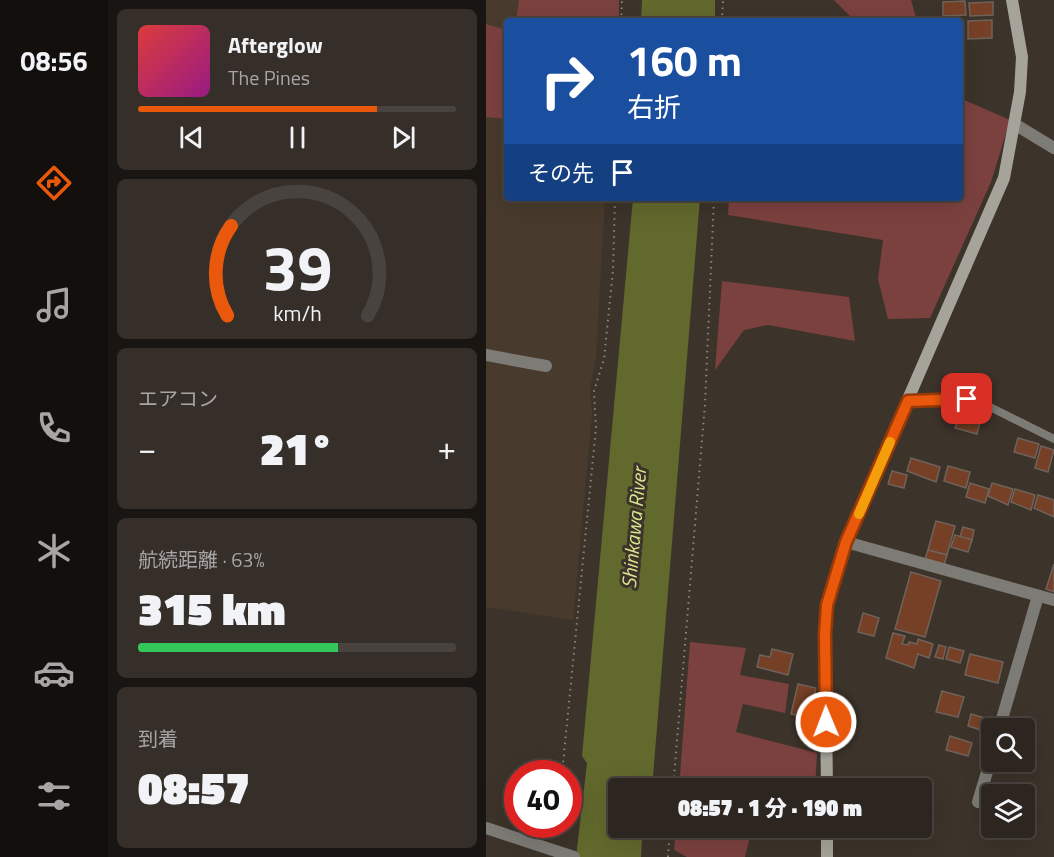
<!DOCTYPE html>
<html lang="ja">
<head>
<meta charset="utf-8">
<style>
	:root { --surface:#2d2620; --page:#352e29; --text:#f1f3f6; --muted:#a7a5a5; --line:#48433e; --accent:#ea580c }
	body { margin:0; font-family:"Titillium Web","Noto Sans JP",sans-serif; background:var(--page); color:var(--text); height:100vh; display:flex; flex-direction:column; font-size:22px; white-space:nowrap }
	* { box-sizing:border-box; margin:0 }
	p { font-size:20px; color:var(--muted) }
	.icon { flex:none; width:33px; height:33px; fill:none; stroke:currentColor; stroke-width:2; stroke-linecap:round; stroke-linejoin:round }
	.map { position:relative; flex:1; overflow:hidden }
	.details { display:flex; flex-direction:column; gap:9px; padding:9px; background:#191512; width:378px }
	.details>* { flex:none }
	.hud { position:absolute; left:18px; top:18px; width:459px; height:183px; border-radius:6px; box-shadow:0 6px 24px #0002,0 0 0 2px var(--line); background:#1a4fa0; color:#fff; overflow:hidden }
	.controls { position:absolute; left:495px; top:718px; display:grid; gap:12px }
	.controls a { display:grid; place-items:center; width:54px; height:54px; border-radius:6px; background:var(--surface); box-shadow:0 6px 24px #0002,0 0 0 2px var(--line); font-size:30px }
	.speed { position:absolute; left:18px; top:760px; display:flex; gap:12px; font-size:30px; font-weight:700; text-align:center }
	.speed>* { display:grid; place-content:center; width:78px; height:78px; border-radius:50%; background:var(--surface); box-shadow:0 6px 24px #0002,0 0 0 2px var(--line); line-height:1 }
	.speed .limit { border:9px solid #d22; background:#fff; color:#111 }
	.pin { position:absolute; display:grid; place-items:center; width:51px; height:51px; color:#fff; margin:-26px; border-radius:12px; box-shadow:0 3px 9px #0006 }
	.me { position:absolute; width:66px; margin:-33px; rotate:359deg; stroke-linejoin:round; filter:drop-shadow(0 0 4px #0008) }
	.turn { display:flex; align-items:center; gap:21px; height:126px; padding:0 24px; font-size:27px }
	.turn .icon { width:78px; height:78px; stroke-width:2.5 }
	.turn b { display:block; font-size:42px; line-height:51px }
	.then { display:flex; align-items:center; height:57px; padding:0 24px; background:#0003; gap:12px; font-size:22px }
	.big { font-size:45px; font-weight:800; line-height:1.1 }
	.details .card { flex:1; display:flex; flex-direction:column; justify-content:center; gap:9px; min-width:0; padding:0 21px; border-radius:9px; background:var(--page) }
	.details .dial { align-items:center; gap:0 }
	.dial svg { height:156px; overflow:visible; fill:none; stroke:var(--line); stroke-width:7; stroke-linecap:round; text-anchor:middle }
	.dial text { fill:var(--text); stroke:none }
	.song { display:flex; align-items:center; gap:18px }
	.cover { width:72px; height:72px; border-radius:9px; background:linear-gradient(135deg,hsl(0 70% 55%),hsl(310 70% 35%)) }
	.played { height:6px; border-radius:3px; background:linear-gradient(90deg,var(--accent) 75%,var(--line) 75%) }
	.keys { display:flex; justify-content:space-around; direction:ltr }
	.heat { display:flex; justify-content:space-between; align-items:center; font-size:33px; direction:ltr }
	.charge { height:9px; border-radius:4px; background:linear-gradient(90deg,#34c759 63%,var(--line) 0) }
	.trip { position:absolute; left:122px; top:778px; width:324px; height:60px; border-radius:6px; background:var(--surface); box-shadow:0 6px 24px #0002,0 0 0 2px var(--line); font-weight:800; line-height:60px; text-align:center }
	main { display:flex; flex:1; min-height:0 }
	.tab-bar { display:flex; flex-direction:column; width:108px; justify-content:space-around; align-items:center; background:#120f0d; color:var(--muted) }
	.tab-bar .icon { width:42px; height:42px }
	.tab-bar .on { color:var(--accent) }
	.tab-bar b { font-size:27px; color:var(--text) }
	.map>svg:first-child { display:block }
</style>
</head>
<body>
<main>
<nav class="tab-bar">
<b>08:56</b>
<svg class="icon on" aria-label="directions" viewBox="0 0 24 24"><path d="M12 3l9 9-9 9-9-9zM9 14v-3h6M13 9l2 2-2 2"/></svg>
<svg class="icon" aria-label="music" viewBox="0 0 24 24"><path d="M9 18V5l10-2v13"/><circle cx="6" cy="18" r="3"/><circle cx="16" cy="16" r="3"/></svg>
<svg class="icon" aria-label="phone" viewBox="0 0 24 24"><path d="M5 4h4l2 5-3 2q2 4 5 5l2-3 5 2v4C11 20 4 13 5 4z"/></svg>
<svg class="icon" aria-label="climate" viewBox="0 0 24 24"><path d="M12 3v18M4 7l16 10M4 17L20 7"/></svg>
<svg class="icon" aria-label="car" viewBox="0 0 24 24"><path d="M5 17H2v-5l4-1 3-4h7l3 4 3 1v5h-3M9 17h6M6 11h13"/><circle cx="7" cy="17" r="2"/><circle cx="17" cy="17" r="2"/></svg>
<svg class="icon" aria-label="filters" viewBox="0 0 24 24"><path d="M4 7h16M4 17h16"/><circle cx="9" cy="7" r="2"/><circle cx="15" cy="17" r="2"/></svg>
</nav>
<section class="details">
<div class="card">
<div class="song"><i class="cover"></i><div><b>Afterglow</b><p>The Pines</p></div></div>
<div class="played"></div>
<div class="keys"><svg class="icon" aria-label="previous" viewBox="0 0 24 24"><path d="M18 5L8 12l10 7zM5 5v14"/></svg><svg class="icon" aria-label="pause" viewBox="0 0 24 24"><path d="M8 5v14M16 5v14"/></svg><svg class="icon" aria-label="next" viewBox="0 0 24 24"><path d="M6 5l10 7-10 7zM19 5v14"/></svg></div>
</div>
<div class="card dial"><svg viewBox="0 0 100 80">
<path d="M14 69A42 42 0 1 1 86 69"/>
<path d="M14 69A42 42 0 0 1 16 23" stroke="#ea580c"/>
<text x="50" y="56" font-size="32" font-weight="700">39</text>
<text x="50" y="72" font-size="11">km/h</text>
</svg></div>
<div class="card"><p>エアコン</p>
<div class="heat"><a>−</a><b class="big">21°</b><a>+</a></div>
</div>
<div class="card"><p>航続距離 · 63%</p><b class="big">315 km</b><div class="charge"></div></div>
<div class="card"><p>到着</p><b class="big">08:57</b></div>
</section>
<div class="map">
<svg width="568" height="857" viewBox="0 0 568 857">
	<rect width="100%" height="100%" fill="#3c332a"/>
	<path fill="#483b2d" d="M0,0H129L128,21H21V198H119L110,358L104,388L106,415L87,620L0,607Z"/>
	<g fill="#7b413f">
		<path d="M33,0H133V21H30Z"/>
		<path d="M348,0H425L431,21H369Z"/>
		<path d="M0,24L21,30V119L0,117Z"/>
		<path d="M474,98L524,120L505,182L444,318L402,319L392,279L397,240L242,215L243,198H474Z"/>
		<path d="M236,281L363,297L369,341L282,325L258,330L229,370Z"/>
		<path d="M204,642L260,648L254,675L303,684L299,713L257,704L250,732L331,753L329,789H193Z"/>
		<path d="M190,828H266L259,857H201L188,850Z"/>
	</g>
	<g fill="#62692d">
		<path d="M156,0H229V21H155Z"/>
		<path d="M147,198H214L166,789H132V828H163V838H156L155,857H90L101,763L96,756Z"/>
	</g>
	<g fill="#754026" stroke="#6f625b" stroke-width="1.5">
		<path d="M479,1L480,15L457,16V2Z"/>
		<path d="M507,2V15L484,16L483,3Z"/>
		<path d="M506,20V38L482,39V21Z"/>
		<path d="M474,412L495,418L491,434L469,428Z"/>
		<path d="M532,438L553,444L549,458L528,452Z"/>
		<path d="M555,446L568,450L562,472L549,468Z"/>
		<path d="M425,458L454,467L450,482L421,471Z"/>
		<path d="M462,466L484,472L480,488L458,481Z"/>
		<path d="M406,471L421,475L418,488L402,484Z"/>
		<path d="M484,483L503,489L499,503L480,497Z"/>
		<path d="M506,483L527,489L522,505L502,496Z"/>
		<path d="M529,489L549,495L545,510L525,502Z"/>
		<path d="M552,495L568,500V517L548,508Z"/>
		<path d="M450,521L469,526L461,555L442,550Z"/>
		<path d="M477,527L488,530L486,540L474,537Z"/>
		<path d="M469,535L486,540L482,552L465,547Z"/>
		<path d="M442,550L461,555L458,565L439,559Z"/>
		<path d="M568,564V592L560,589Z"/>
		<path d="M425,572L455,581L439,637L409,629Z"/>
		<path d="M377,613L393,618L388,636L372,632Z"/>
		<path d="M407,633L419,636L416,644L422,645L423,642L431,644L432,639L447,644L443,658L432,654L428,668L400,658Z"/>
		<path d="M453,645L460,647L457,659L449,657Z"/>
		<path d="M463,647L478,651L474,663L460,659Z"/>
		<path d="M286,649L307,654L302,675L271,667L274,655L284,657Z"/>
		<path d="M484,654L517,662L512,683L479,675Z"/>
		<path d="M312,684L330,688L323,718L305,714Z"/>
		<path d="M456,691L478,697L472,717L450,712Z"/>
		<path d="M485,714L499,718L495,730L482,726Z"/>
		<path d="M464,736L486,743L482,756L460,750Z"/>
	</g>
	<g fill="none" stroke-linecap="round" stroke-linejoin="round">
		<g stroke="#8f8780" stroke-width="2" stroke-dasharray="1.5 4.5" stroke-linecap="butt">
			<path d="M135,21L136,0"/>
			<path d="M236,21L237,0"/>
			<path d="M76,774L110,428L108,391L118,359L127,270L129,198"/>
			<path d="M187,789L219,404L228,198"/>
			<path d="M61,834V825"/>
			<path d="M182,857L184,828"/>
		</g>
		<path stroke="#7d7b76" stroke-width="8" d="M422,401L481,400L496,403L568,439"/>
		<g stroke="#7d7b76" stroke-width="12">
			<path d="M530,125L568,148"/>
			<path d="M0,355L60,366"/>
			<path d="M360,542L568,600"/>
			<path d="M513,729L552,596"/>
			<path d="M492,802L506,755"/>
			<path d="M0,828L88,857"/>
		</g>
		<g stroke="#a6a39a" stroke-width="12">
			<path d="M341,789L339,633L341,605L360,542L518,178L534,92L536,57L526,0"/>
			<path d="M341,857V828"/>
		</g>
	</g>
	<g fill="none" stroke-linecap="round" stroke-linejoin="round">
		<g stroke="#983908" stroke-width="15">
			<path id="route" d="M340,722L339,633L341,605L360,542L422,401L481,399"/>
		</g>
		<use href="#route" stroke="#ea580c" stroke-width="10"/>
		<path stroke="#f59e0b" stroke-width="10" d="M373,514L404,442"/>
	</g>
	<g text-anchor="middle" stroke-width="6" stroke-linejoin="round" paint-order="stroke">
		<g font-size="20" font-style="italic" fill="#dae68d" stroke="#3c332a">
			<text transform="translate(148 528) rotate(-85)" y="7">Shinkawa River</text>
		</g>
	</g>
</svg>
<div class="controls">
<a><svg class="icon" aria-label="search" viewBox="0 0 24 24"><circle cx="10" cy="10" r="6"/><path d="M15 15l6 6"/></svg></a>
<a><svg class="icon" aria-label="layers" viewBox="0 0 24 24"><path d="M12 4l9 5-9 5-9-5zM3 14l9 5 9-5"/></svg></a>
</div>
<div class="speed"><div class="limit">40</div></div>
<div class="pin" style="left:481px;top:399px;background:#d93025"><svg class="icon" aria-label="arrive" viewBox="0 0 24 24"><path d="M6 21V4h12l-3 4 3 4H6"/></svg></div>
<svg class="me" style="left:340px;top:722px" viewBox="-20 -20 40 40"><circle r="17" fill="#ea580c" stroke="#fff" stroke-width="3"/><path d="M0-11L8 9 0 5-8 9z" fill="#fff"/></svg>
<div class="trip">08:57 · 1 分 · 190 m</div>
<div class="hud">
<div class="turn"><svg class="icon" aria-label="right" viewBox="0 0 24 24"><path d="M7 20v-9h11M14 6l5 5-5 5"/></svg><div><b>160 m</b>右折</div></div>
<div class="then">その先<svg class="icon" aria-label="arrive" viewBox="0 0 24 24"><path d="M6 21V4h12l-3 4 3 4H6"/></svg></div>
</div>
</div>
</main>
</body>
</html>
